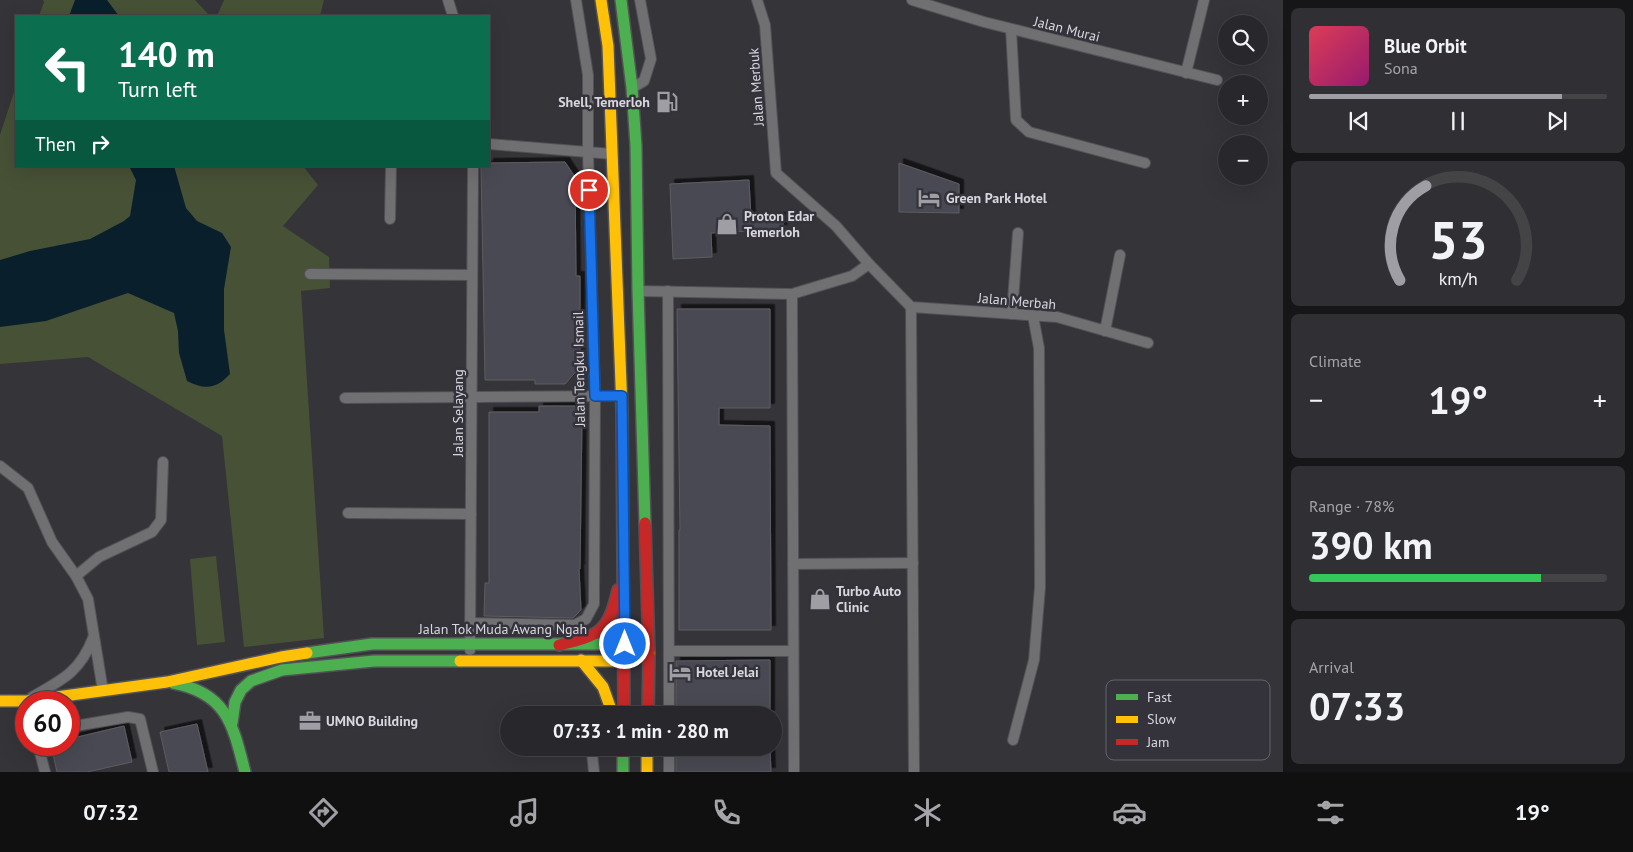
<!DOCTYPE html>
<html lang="en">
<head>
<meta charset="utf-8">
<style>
	:root { --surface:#28272b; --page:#302f33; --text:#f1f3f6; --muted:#a5a5a9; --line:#444447; --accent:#9f9ea4 }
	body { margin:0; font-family:"PT Sans",sans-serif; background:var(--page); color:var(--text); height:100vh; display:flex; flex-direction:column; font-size:19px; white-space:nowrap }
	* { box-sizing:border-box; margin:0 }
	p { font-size:16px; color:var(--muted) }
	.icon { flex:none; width:28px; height:28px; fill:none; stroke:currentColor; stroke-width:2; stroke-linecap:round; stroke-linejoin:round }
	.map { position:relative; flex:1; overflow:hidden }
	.details { display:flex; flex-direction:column; gap:8px; padding:8px; background:#161518; width:350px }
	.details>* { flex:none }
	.top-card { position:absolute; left:15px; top:15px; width:475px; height:152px; border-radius:0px; box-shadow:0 5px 20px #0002,0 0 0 1px var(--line); background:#0b6e4f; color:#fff; overflow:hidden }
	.fabs { position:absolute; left:1218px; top:15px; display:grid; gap:10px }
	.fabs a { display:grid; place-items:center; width:50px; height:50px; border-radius:50%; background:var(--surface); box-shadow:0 5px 20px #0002,0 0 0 1px var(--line); font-size:25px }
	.speed { position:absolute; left:15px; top:691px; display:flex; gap:10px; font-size:25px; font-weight:700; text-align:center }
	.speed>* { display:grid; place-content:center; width:65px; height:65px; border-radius:50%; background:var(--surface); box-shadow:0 5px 20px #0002,0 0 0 1px var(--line); line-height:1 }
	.speed .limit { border:8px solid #d22; background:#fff; color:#111 }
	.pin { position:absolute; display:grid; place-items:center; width:42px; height:42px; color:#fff; margin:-21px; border:2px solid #fff; border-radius:50%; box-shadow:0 1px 5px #0007 }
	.me { position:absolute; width:55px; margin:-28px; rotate:0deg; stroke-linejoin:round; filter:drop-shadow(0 0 4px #0008) }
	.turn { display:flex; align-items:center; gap:18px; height:105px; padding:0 20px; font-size:22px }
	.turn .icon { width:65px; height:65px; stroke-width:2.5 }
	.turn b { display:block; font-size:35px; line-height:42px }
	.then { display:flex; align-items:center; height:48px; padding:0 20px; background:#0003; gap:10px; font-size:19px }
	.big { font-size:38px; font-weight:700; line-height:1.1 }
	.details .tile { flex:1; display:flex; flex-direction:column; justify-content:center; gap:8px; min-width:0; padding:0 18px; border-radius:8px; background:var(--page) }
	.details .dial { align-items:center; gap:0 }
	.dial svg { height:130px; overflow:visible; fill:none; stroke:var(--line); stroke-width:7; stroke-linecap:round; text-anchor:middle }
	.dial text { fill:var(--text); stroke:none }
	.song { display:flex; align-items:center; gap:15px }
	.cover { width:60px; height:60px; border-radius:8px; background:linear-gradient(135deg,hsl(350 70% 55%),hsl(320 70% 35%)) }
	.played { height:5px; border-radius:2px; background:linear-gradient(90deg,var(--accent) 85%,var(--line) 85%) }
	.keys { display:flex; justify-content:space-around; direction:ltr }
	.heat { display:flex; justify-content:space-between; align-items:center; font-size:28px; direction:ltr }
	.charge { height:8px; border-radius:4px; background:linear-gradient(90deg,#34c759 78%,var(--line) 0) }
	.trip { position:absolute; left:500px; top:706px; width:282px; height:50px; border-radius:25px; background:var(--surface); box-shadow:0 5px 20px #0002,0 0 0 1px var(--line); font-weight:700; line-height:50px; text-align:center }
	.menu { display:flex; height:80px; justify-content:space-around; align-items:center; background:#101011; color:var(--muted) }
	.menu .icon { width:35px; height:35px }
	.menu .active { color:var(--accent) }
	.menu b { font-size:22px; color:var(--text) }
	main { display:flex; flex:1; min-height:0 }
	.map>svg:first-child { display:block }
</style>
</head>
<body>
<main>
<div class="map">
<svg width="1283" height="772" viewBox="0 0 1283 772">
	<defs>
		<filter id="shadow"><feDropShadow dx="4.5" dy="-4.5" stdDeviation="0" flood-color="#0009"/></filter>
	</defs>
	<rect width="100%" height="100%" fill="#353439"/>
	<g fill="#475136">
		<path d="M43,0H195L210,16H39L44,2Z"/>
		<path d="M224,0H324L320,16H217Z"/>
		<path d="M16,86V166H303L318,185L283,226L329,257L330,288L301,291L324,638L244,647L222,436L88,357L0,364V135Z"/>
		<path d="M216,556L225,642L197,645L190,559Z"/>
	</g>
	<g fill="#09202c">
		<path d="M75,0H107L119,16H69Z"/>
		<path d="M129,166H174L186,208L197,221L222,233L231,247L224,289V330L230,374C216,389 205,390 187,381L179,353L178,331L174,313L128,293L46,321L0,327V260L30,251L90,239L124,221L130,216L136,180Z"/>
	</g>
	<g fill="#4a4852" stroke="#5d5d61" filter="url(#shadow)">
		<path d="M565,162L575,177L576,276H580V367L565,384H535V380H485L481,166H489V163Z"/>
		<path d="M899,163L959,184V213L899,212Z"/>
		<path d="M749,180L751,218L783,217V229L711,233L712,257L673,259L670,184Z"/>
		<path d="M677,309H770V408H719V425L770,426L771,630H679V530H680Z"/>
		<path d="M539,406H575L582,416L580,569H579L581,610L573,618L484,616L485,583H489V412H539Z"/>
		<path d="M770,660V715H676V661Z"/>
		<path d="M197,724L208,772H169L160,732Z"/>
		<path d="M124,726L132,762L87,772H57L51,745H69V739Z"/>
		<path d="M676,748H770L771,772H676Z"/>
	</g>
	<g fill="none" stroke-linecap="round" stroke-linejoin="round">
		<g stroke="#525156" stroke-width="12">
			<g id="street">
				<path d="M448,0L453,16"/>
				<path d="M757,0L765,25L776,173L836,226L869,264L911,307L914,772"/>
				<path d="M912,0L984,22L1217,80"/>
				<path d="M1011,29L1016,120L1029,132L1145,163"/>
				<path d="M1186,73L1204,0"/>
				<path d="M632,88L644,81L651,59L640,0"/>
				<path d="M489,144L612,154"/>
				<path d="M390,219L391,166"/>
				<path d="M310,274L472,275"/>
				<path d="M638,291L792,294L852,276L869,264"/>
				<path d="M668,291L669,715"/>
				<path d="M792,294L794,772"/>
				<path d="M911,307L1057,317L1148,343"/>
				<path d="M1012,314L1018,233"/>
				<path d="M1105,331L1120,255"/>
				<path d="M345,398L622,396"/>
				<path d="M0,466L28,488L52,542L76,576L88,599L103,691"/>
				<path d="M348,513L471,514"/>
				<path d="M793,564L913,563"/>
				<path d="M76,576L99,557L152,532L161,520L163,462"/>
				<path d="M470,623L575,625L586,619L594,604L595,396L588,152V75L576,0"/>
				<path d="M470,650L473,166"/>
				<path d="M669,651H793"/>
				<path d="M32,697C62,680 80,672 93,638"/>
				<path d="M69,727L128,717L140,719L153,772"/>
				<path d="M1013,740L1034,660L1040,587L1039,348L1033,316"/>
				<path d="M38,745L45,772"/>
				<path d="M669,748V772"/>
				<path d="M594,772L592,753L596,748"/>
			</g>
		</g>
		<g stroke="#525156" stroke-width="14">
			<g id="fast">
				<path d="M621,0L632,88L636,146L638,291L645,523"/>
				<path d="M307,653L372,644H625L649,653"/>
				<path d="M173,683C227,693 233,725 245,772"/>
				<path d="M232,723L235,702L241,690L251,681L282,670L374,661H460"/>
				<path d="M623,748V772"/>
			</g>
		</g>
		<g stroke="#525156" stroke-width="14">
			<g id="slow">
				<path d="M601,0L608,46L622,410"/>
				<path d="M581,660L603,687L613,715"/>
				<path d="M460,661H625L649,653"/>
				<path d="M0,701H27L167,682L281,657L307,653"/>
				<path d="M647,748V772"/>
			</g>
		</g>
		<g stroke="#525156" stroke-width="14">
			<g id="jam">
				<path d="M622,410L624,715"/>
				<path d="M645,523L649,653L648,715"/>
				<path d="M559,645C600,635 608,633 618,590"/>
			</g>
		</g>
		<use href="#street" stroke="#707073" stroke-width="10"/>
		<use href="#fast" stroke="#4caf50" stroke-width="11"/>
		<use href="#slow" stroke="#ffc107" stroke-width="11"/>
		<use href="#jam" stroke="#c62828" stroke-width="11"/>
	</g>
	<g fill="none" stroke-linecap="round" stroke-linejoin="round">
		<g stroke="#114b97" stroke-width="12">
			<path id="route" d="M589,190L595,396H622L625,644"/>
		</g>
		<use href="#route" stroke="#1a73e8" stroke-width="9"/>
	</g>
	<defs>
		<g id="fuel-bare" transform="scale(1.725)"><path d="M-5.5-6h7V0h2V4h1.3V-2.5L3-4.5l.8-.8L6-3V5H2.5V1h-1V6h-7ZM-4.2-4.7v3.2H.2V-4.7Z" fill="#9f9ea4" stroke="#34323b" stroke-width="2.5" paint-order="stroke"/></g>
		<g id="hotel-bare" transform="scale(1.725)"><path d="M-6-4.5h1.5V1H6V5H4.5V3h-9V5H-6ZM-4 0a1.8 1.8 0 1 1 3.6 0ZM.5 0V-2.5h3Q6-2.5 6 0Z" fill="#9f9ea4" stroke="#34323b" stroke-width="2.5" paint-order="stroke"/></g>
		<g id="shop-bare" transform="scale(1.725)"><path d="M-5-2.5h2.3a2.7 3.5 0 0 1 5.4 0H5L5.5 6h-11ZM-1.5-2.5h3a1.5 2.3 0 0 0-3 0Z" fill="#9f9ea4" stroke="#34323b" stroke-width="2.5" paint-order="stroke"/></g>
		<g id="office-bare" transform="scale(1.725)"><path d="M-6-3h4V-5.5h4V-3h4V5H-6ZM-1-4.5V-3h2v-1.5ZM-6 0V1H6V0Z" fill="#9f9ea4" stroke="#34323b" stroke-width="2.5" paint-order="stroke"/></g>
	</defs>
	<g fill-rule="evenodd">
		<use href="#fuel-bare" x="667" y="102"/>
		<use href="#hotel-bare" x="929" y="198"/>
		<use href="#shop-bare" x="727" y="224"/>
		<use href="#shop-bare" x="820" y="599"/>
		<use href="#hotel-bare" x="680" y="672"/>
		<use href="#office-bare" x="310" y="721"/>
	</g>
	<g text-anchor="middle" stroke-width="5" stroke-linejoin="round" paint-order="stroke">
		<g font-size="14" fill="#d8d7dd" stroke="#34323b">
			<text transform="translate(1067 29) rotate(14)" y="5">Jalan Murai</text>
			<text transform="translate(756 87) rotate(-94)" y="5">Jalan Merbuk</text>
			<text transform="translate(1017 301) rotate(5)" y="5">Jalan Merbah</text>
			<text transform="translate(579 369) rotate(-91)" y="5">Jalan Tengku Ismail</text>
			<text transform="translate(458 413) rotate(-90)" y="5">Jalan Selayang</text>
			<text x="503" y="634">Jalan Tok Muda Awang Ngah</text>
		</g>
		<g font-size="14" font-weight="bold" fill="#d8d7dd" stroke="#34323b" text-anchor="start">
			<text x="650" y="107" text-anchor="end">Shell, Temerloh</text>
			<text x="946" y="203">Green Park Hotel</text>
			<text x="744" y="221">Proton Edar<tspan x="744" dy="16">Temerloh</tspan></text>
			<text x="836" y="596">Turbo Auto<tspan x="836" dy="16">Clinic</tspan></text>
			<text x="696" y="677">Hotel Jelai</text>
			<text x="326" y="726">UMNO Building</text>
		</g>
	</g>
	<rect x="1106" y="680" width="164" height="80" rx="8" fill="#34323b" stroke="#65646c" stroke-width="1"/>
	<rect x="1116" y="694" width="22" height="6" fill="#4caf50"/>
	<rect x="1116" y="716" width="22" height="7" fill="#ffc107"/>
	<rect x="1116" y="739" width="22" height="6" fill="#c62828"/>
	<g font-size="14" fill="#d8d7dd">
		<text x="1147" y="702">Fast</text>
		<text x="1147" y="724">Slow</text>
		<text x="1147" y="747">Jam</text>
	</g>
</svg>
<div class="fabs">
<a><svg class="icon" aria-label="search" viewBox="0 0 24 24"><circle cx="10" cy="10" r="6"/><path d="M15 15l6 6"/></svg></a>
<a>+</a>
<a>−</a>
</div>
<div class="speed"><div class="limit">60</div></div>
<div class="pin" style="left:589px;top:190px;background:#d93025"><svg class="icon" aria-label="arrive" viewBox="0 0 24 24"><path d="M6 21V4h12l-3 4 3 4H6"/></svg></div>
<svg class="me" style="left:625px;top:644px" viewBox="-20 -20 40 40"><circle r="17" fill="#1a73e8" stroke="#fff" stroke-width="3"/><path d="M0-11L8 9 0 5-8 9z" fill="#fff"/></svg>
<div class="trip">07:33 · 1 min · 280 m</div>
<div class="top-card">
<div class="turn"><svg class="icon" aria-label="left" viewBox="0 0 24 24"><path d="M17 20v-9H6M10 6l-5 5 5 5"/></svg><div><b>140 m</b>Turn left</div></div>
<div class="then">Then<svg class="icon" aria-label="right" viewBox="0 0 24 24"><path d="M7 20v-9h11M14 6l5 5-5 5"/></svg></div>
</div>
</div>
<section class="details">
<div class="tile">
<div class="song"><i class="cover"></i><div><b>Blue Orbit</b><p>Sona</p></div></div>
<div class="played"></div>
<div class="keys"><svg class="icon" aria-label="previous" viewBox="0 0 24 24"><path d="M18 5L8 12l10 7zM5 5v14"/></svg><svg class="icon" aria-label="pause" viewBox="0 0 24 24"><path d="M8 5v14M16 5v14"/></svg><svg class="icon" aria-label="next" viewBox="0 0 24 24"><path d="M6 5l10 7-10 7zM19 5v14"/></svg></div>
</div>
<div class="tile dial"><svg viewBox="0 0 100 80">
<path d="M14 69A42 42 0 1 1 86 69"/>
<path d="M14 69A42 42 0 0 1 30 11" stroke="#9f9ea4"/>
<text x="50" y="56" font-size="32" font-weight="700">53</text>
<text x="50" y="72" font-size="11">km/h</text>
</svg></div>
<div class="tile"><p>Climate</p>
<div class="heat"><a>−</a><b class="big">19°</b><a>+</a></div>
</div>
<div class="tile"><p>Range · 78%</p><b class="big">390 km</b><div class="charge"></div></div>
<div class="tile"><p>Arrival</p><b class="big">07:33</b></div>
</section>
</main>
<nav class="menu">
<b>07:32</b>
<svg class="icon active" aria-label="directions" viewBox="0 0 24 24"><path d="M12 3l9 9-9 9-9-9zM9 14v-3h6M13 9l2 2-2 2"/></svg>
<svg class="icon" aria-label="music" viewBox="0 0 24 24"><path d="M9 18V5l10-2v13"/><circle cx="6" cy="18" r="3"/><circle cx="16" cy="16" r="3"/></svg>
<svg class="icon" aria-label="phone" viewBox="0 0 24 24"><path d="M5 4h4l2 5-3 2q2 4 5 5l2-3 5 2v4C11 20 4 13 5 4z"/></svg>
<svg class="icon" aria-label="climate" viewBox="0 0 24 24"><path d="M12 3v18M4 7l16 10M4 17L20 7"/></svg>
<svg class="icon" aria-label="car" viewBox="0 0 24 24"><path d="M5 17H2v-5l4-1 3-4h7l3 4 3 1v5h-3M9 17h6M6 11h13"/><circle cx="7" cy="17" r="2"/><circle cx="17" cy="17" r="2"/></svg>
<svg class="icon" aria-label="filters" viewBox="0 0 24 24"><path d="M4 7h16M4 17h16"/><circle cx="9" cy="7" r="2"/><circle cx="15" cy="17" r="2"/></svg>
<b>19°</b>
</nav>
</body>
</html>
